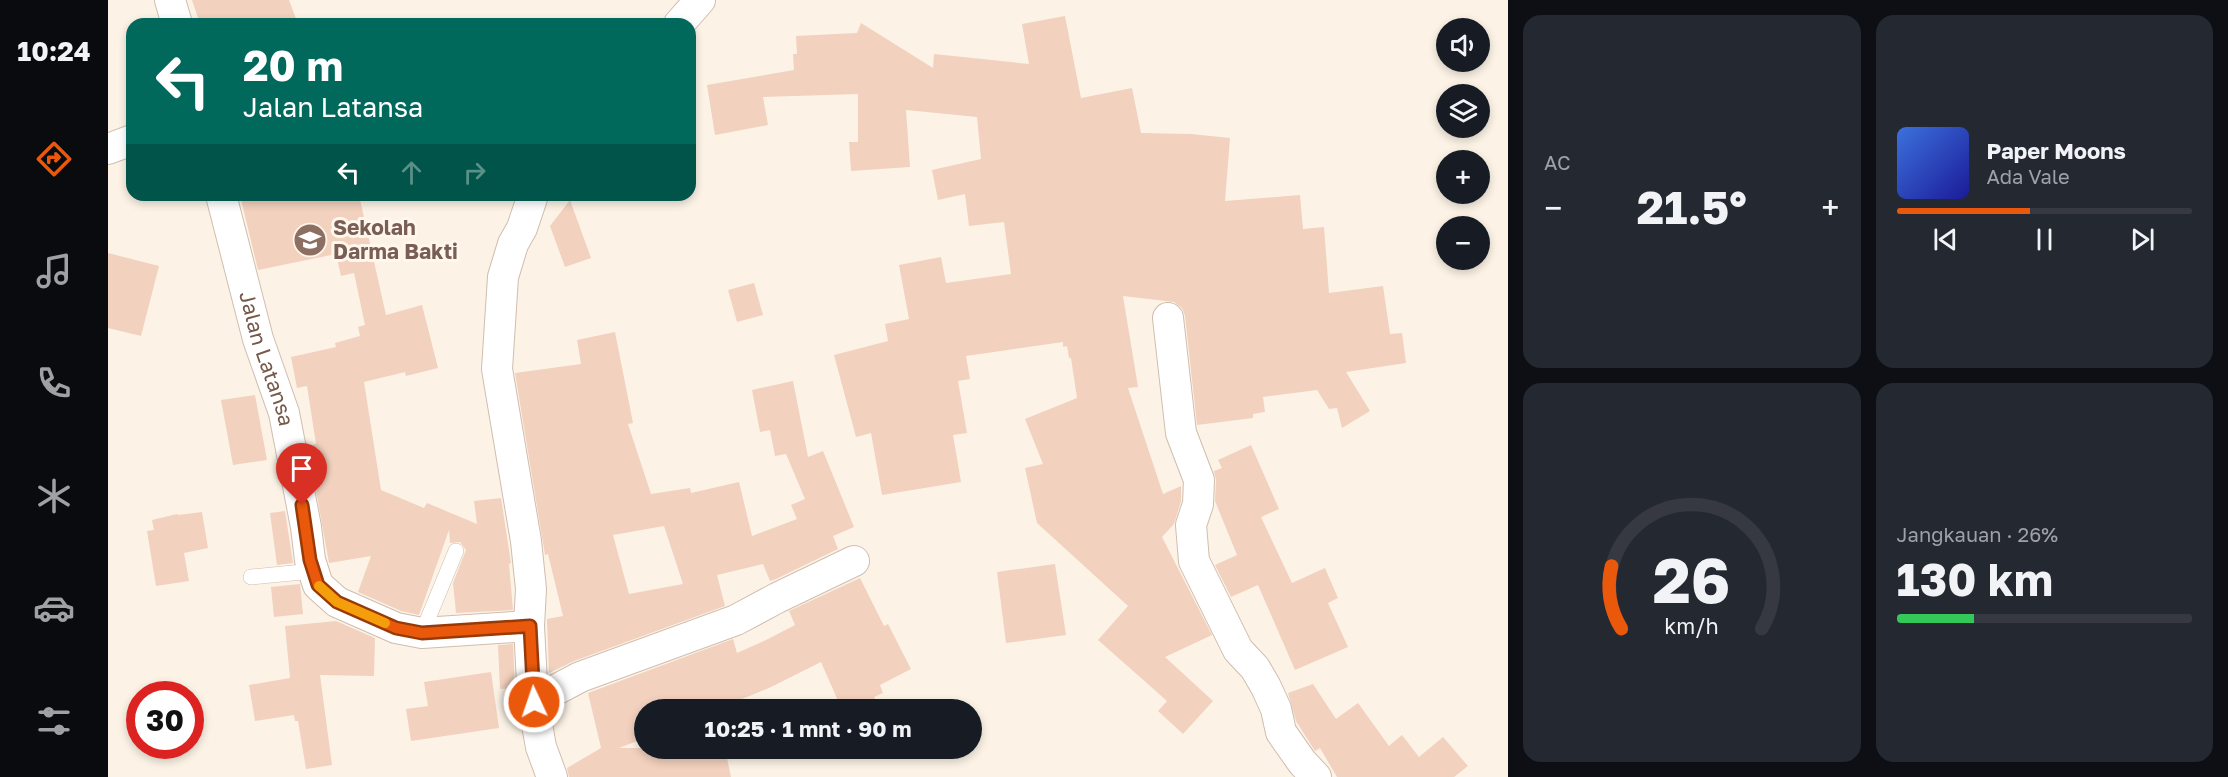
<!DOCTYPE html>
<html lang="id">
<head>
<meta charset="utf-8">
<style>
	:root { --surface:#171b24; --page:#242831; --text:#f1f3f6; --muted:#9ea1a6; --line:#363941; --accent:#ea580c }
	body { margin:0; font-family:"Golos Text",sans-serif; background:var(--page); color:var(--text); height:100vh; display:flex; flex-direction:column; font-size:22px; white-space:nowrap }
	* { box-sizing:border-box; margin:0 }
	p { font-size:20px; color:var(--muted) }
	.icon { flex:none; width:33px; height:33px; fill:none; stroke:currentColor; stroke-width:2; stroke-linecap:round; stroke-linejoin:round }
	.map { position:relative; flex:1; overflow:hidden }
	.panel { display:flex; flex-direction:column; gap:15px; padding:15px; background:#0d0f14; width:720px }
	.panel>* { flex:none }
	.hud { position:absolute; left:18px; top:18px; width:570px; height:183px; border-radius:18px; box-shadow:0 3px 9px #0003; background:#00695c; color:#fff; overflow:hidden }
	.tools { position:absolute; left:1328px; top:18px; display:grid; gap:12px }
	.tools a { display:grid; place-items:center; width:54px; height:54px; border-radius:50%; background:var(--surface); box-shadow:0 3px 9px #0003; font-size:30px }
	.speed { position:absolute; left:18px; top:681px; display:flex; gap:12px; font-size:30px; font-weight:700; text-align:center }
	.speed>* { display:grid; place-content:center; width:78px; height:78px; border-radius:50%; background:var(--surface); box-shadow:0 3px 9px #0003; line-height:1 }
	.speed .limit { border:9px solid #d22; background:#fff; color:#111 }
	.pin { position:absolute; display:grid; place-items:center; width:51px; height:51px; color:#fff; margin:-62px -26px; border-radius:50% 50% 50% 0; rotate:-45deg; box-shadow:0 0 6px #0007 }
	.pin .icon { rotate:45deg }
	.me { position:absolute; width:66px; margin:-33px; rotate:357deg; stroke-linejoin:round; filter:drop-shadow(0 0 4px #0008) }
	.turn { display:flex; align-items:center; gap:21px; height:126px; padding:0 18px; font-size:27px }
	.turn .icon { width:78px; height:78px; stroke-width:2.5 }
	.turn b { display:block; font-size:42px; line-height:51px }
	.lanes { display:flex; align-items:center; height:57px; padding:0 18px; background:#0003; justify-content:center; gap:30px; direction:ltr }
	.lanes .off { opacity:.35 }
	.big { font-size:45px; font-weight:700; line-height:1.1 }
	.panel .tile { flex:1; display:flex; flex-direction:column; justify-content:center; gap:9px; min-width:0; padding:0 21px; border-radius:18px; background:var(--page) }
	.panel .dial { align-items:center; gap:0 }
	.dial svg { height:156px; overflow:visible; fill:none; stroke:var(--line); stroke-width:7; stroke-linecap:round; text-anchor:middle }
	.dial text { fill:var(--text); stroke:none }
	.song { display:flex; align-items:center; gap:18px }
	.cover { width:72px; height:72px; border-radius:9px; background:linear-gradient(135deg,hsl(220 70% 55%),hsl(240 70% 35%)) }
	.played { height:6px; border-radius:3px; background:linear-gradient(90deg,var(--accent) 45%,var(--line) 45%) }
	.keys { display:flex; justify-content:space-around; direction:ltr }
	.heat { display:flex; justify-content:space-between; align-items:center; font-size:33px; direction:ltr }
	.charge { height:9px; border-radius:4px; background:linear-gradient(90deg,#34c759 26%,var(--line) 0) }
	.panel .tiles { flex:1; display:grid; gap:15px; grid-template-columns:repeat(2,1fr) }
	.trip { position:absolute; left:526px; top:699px; width:348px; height:60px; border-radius:30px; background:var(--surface); box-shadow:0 3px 9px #0003; font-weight:700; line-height:60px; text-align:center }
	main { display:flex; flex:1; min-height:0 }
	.dock { display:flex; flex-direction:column; width:108px; justify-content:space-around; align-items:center; background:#090b0e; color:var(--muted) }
	.dock .icon { width:42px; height:42px }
	.dock .active { color:var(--accent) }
	.dock b { font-size:27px; color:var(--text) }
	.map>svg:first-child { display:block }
</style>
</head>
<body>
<main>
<nav class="dock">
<b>10:24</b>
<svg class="icon active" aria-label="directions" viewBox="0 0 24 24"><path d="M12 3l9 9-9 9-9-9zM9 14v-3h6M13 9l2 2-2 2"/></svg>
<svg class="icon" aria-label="music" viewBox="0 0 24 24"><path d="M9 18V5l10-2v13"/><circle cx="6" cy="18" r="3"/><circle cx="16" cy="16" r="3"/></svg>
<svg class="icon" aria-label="phone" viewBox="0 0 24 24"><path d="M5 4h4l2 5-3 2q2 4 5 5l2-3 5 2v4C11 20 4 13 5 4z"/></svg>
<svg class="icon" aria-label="climate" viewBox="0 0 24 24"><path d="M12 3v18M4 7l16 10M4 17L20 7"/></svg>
<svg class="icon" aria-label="car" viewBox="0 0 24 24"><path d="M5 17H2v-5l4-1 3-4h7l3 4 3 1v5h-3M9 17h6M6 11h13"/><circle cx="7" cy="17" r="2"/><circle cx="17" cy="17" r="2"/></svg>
<svg class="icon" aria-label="filters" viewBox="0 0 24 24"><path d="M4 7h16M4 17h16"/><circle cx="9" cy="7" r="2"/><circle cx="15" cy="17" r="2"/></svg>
</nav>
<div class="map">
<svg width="1400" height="777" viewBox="0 0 1400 777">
	<rect width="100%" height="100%" fill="#fcf3e6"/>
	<g fill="#f2d1be" fill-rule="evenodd">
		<path d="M84,0H181L190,24H92Z"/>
		<path d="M957,16L973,98L1024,88L1033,133L1083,134L1122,138L1117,201L1192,195L1195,229L1216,227L1221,293L1275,286L1282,334L1294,333L1298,363L1238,372L1262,411L1234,428L1229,408L1221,409L1209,390L1155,397L1157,412L1145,414V418L1089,425L1077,316L1074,308L1066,302L1015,296L1030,387L1020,388L1055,494L1073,486V501L1066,524L1054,537L1104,635L1057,657L1105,701L1075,734L1050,711L1059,701L990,640L1020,606L929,523L917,468L935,464L917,419L969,398L963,358H961L959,346L955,347V342L858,356L862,379L850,381L859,433L845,435L853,482L774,495L763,433L748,437L726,355L780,341L777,324L801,319L791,265L833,257L838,283L903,274L896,222L861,226L857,194L830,200L824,170L873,159L869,117L798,110L802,167L743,171L741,142H750V94L655,97L660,125L607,135L599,85L686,70L685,54H689L688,36L749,33L753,23L825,68L826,54L921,64L914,24Z"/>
		<path d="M132,195H251L278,315L314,305L330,368L298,376L297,372L256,382L273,490L316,508L319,503L369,524L366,501L393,498L403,563L401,564L405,610L348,613L345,583L358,550L352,542L342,543L341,530L311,615L293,611L250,592L263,556L221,563L200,446L208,444L199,386L189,388L183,357L228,347L227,343L252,336L250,327L257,325L246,273L233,276L228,254L150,270Z"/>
		<path d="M462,200L483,258L457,267L442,226Z"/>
		<path d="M0,253L51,266L33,336L0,328Z"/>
		<path d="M646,283L655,315L629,322L620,290Z"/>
		<path d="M507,332L525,423L520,424L543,494L582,488L583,493L631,482L644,536L689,519L683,505L697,499L678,454L667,456L662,430L652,432L644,390L685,381L700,457L715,451L746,527L725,536L730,549L668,579L662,581L655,564L609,575L617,606L466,661L441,673L439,619L455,616L440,554L437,555L407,373L473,364L469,340ZM556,526L575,584L521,594L505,535Z"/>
		<path d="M147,395L159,460L125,465L113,400Z"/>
		<path d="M1143,445L1171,509L1153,517L1184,583L1217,568L1230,598L1220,603L1240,647L1187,670L1150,585L1123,597L1107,565L1129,555L1107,501L1108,480L1106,471L1114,468L1110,460Z"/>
		<path d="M177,511L185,563L169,565L162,513Z"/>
		<path d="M94,512L100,548L76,553L81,581L48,586L39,531L46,530L44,520L69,514L70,515Z"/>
		<path d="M947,564L958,635L898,643L889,572Z"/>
		<path d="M752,578L776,626L780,624L803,669L772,685L775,693L766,697L774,710H734L713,662L661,688L607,710H537V738L511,748H617L623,777H461L459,768L493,748L480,693L625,639L629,653L658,640L687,625L681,611Z"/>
		<path d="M192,584L195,614L166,617L163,587Z"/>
		<path d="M228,621L267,638L266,676L212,675L224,765L198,769L190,721H187L186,715L147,721L141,685L182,678L177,626Z"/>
		<path d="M405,644L407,688L392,689L390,645Z"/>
		<path d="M383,672L391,728L303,741L298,709L320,706L316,682Z"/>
		<path d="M1205,684L1228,719L1250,703L1281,746L1294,735L1311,757L1335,737L1360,766L1346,777H1229L1212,748L1207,751L1188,721L1180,693Z"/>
	</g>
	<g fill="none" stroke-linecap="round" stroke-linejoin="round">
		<g stroke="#d0bdaf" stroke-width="16">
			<g id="lane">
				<path d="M143,577L205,571"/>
				<path d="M314,633L348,551"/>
			</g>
		</g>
		<g stroke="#d0bdaf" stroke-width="32">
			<g id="street">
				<path d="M62,0L69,24"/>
				<path d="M571,24L592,0"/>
				<path d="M0,149L24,140"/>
				<path id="s1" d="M113,195L150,339L176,413L198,527L202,560L210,585L229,602L288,628L314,633L421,626"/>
				<path d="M425,195L414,228L405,244L395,277L389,369L418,541L423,589L421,626L425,702L433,747L444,777"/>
				<path d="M1060,318L1073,433L1091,480L1090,504L1083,525L1086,561L1130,650L1147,668L1158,687L1168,709L1173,732L1194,762L1208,777"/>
				<path d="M425,702L472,677L628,620L669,598L746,561"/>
			</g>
		</g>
		<use href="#lane" stroke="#fff" stroke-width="15"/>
		<use href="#street" stroke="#fff" stroke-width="30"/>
	</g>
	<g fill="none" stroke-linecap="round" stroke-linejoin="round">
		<g stroke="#983908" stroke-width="15">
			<path id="route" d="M194,505L202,560L210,585L229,602L288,628L314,633L422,626L426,702"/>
		</g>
		<use href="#route" stroke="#ea580c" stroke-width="10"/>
		<path stroke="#f59e0b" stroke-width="10" d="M211,586L229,602L277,623"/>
	</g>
	<defs>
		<g id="school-disc" transform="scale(1.725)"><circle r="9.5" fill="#8d6e63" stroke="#fff7ec"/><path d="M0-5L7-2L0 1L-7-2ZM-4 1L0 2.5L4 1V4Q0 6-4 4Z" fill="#fff"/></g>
	</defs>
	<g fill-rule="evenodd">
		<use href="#school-disc" x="202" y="240"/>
	</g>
	<g text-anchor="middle" stroke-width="6" stroke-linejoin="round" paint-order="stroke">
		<g font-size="21" font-weight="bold" fill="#785e54" stroke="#fff7ec" text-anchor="start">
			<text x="225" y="235">Sekolah<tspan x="225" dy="24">Darma Bakti</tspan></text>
		</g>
		<g font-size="21" fill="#76594b" stroke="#fff7ec">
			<text dy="7" stroke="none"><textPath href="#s1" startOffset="170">Jalan Latansa</textPath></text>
		</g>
	</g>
</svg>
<div class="tools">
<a><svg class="icon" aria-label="sound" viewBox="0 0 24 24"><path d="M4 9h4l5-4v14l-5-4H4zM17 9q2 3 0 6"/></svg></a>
<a><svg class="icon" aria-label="layers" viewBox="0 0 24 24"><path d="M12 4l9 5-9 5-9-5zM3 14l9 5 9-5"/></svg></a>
<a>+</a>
<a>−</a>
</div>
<div class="speed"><div class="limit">30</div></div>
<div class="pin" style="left:194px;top:505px;background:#d93025"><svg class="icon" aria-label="arrive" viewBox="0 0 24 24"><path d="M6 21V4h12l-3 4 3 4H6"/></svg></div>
<svg class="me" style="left:426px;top:702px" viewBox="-20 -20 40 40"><circle r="17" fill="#ea580c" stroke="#fff" stroke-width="3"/><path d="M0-11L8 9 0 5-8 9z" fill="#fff"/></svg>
<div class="trip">10:25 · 1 mnt · 90 m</div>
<div class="hud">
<div class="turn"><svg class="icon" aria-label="left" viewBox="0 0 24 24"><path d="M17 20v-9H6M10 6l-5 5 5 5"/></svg><div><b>20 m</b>Jalan Latansa</div></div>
<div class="lanes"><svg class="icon" aria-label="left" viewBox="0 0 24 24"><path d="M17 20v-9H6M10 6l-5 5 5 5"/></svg><svg class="icon off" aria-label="ahead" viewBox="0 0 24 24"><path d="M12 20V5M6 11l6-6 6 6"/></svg><svg class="icon off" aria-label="right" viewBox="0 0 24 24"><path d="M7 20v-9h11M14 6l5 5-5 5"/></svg></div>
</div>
</div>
<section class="panel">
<div class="tiles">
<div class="tile"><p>AC</p>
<div class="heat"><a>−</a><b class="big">21.5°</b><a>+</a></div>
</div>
<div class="tile">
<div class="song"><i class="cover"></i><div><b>Paper Moons</b><p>Ada Vale</p></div></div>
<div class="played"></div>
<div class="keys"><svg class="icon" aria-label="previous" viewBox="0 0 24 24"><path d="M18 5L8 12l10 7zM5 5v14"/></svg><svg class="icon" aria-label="pause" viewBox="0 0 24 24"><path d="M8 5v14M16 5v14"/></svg><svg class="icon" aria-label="next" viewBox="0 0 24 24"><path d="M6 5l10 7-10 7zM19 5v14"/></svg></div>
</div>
<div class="tile dial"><svg viewBox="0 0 100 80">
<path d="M14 69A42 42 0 1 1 86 69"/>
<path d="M14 69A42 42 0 0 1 9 37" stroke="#ea580c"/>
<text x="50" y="56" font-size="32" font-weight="700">26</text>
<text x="50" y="72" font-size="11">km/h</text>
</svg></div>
<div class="tile"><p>Jangkauan · 26%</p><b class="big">130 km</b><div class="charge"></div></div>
</div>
</section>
</main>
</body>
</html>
